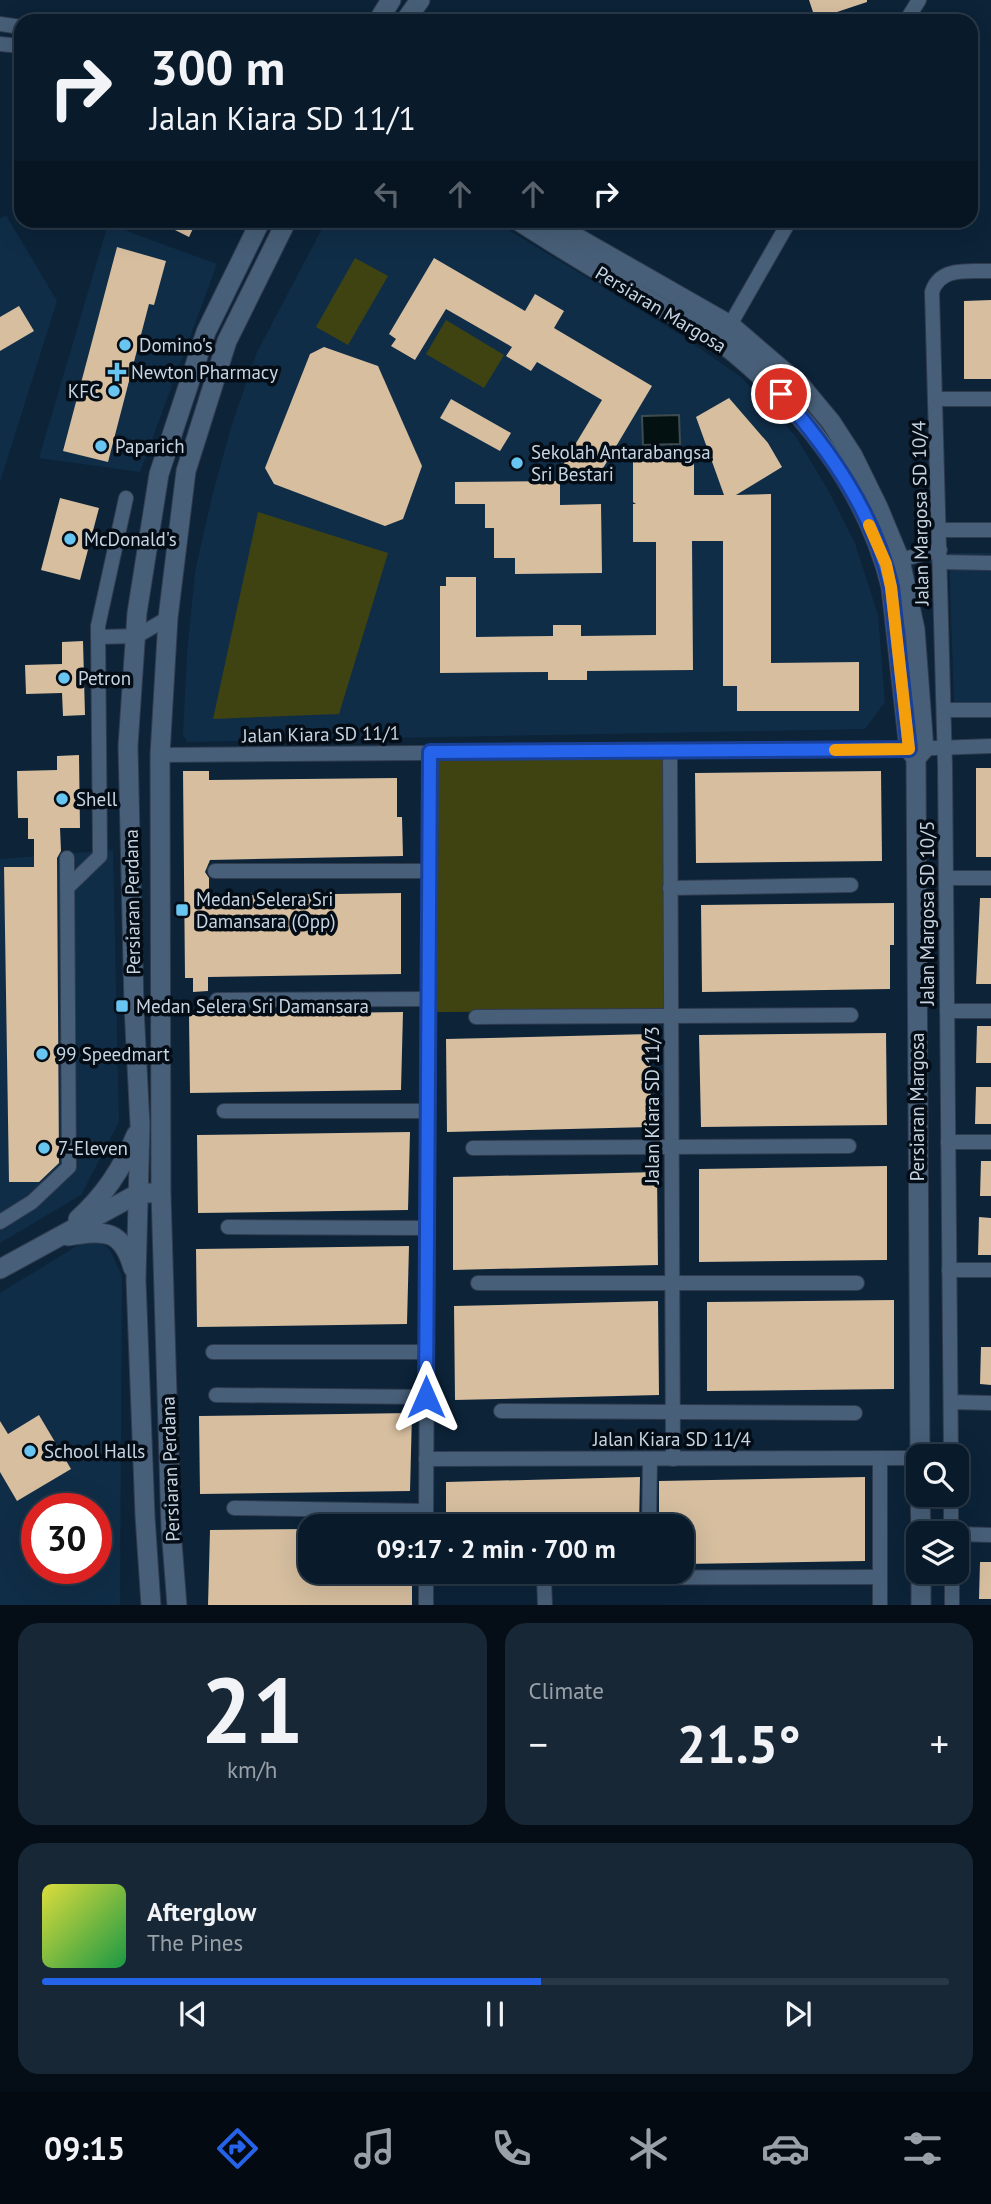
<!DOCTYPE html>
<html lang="en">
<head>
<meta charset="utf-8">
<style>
	:root { --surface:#091a2a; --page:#172736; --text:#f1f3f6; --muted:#99a1a8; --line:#293847; --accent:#2563eb }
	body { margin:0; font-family:"PT Sans",sans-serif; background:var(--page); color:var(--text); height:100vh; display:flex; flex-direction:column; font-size:26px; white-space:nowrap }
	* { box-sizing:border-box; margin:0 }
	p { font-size:23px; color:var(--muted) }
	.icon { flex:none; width:38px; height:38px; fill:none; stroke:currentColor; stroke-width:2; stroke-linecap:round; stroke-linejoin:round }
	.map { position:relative; height:1605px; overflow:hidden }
	.details { display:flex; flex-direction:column; gap:18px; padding:18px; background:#050e17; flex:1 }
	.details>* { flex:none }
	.banner { position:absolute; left:14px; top:14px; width:964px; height:214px; border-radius:21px; box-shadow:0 7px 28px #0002,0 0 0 2px var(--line); background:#091a2a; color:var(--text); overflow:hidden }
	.tools { position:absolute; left:906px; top:1444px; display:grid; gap:14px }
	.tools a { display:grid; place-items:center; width:63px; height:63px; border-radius:14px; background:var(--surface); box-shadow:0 7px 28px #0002,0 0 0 2px var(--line); font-size:35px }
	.speed { position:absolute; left:21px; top:1493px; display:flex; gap:14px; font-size:35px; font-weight:700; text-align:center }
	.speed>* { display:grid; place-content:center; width:91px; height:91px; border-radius:50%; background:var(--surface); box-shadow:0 7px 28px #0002,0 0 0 2px var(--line); line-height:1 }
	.speed .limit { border:10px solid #d22; background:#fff; color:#111 }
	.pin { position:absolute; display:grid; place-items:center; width:60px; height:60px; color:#fff; margin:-30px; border:4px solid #fff; border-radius:50%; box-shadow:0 2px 7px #0007 }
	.me { position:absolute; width:77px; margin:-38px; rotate:0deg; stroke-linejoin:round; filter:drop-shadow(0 0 5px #0008) }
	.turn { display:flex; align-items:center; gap:24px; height:147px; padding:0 21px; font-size:32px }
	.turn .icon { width:91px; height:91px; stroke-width:2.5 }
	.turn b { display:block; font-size:49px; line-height:60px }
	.lanes { display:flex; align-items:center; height:66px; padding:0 21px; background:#0003; justify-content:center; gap:35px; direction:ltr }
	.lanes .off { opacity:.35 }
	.big { font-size:52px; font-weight:600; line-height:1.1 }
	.details .widget { flex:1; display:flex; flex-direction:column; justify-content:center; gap:10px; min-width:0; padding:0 24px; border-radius:21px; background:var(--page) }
	.details .dial { align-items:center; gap:0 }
	.dial b { font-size:91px; line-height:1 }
	.song { display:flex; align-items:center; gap:21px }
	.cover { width:84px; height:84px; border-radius:10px; background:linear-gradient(135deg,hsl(60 70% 55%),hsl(140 70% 35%)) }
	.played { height:7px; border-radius:4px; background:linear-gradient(90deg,var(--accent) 55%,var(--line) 55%) }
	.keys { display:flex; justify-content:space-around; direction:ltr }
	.heat { display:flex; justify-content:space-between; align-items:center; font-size:38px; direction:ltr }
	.details .tiles { flex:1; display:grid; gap:18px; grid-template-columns:1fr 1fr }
	.widget:last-child { grid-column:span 2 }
	.trip { position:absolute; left:298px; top:1514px; width:396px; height:70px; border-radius:21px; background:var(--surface); box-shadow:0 7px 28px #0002,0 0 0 2px var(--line); font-weight:600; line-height:70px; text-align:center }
	.tabs { display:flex; height:112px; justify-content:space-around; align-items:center; background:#040a11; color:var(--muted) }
	.tabs .icon { width:49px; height:49px }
	.tabs .selected { color:var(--accent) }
	.tabs b { font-size:32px; color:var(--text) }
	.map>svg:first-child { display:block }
</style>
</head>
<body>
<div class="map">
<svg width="991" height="1606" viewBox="0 0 991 1606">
	<rect width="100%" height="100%" fill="#0c2338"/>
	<g fill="#102d47" fill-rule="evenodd">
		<path d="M6,215L57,301L0,482V219Z"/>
		<path d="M326,221H494L681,335L741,377L768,405L796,437L827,488L855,543L878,615L885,702L865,729L187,742L183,735L187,654L195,572L212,496L232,424L257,352Z"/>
		<path d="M108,224L217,264L140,472L39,458Z"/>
		<path d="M949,553H991V705H954Z"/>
		<path d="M113,850L119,1122L81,1195L0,1243V859Z"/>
		<path d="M85,1241L102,1243L110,1250L122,1276L120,1605L0,1606V1293ZM37,1508H96V1568H37Z"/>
	</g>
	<g fill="#3f4311">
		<path d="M355,258L388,276L348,345L316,327Z"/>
		<path d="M446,320L504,355L484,388L426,354Z"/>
		<path d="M258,512L388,553L339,714L213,719Z"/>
		<path d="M665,756V1011L433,1012V757Z"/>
	</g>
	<path fill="#031111" stroke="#3e4c50" stroke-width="2" d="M679,415L680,444L643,445L642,416Z"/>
	<g fill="#d6be9f">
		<path d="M809,0H867V2L837,12L840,21H816Z"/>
		<path d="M155,220H197L189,237Z"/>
		<path d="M117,247L166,261L154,305L149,304L108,462L63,451Z"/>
		<path d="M434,258L525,311L535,294L564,311L554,328L652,386L596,480L587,475L583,481L561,468L602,400L537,362L531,371L506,356L512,347L446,309L415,360L391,346L396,339L389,334Z"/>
		<path d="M991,300V379H964V301Z"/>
		<path d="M19,306L34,331L0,351V317Z"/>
		<path d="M324,347L378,366L422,466L403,519L385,526L274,484L265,468L310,354Z"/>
		<path d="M729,398L768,443L782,467L736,495L771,494V663L859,662V711H737V686H723V541H692L693,670L587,671V680H548V672L440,673V586H446V577H476V637L553,636V625H581V636L656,635V542H633V504H636L633,502V449L694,448V495H724L696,417Z"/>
		<path d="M451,399L511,433L500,451L440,418Z"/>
		<path d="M560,481V505L601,504L602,573L515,574V558H494V528H485V504H455V482Z"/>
		<path d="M60,498L99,508L80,580L41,570Z"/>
		<path d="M83,641L85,715L63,716L62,693L26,694L25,665L62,664V642Z"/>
		<path d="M79,755L80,828H60L61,851L57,858L59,1163L39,1182H9L4,867H34V839H28V818H18L17,771L57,770V756Z"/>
		<rect x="976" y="768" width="15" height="89"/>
		<path d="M183,771H209V780L397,778V817H402L403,856L210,860L205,872L209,878V896L401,893V974L208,977V991L193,992V978H185Z"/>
		<path d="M881,771L882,861L696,863L695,773Z"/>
		<path d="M980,898H991V984H976Z"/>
		<path d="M894,903V945H890V989L702,992L701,905Z"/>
		<path d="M403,1012L401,1090L190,1093L189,1015Z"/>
		<path d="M977,1026H991V1063H976Z"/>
		<path d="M886,1033L887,1125L701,1127L699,1035Z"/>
		<path d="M650,1034L651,1127L447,1132L446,1039Z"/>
		<path d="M976,1087H991V1124H975Z"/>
		<path d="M410,1132L408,1210L198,1213L197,1135Z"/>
		<path d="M981,1161H991V1196H980Z"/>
		<path d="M887,1166V1260L699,1262V1169Z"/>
		<path d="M657,1172L658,1265L453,1270V1177Z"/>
		<path d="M979,1217L991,1218V1255H978Z"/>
		<path d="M409,1246L407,1324L197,1327L196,1249Z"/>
		<path d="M894,1300V1389L707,1391V1302Z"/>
		<path d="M658,1301L659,1395L455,1400L454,1306Z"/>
		<path d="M981,1347H991V1385L980,1384Z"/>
		<path d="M412,1413L410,1491L200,1494L199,1416Z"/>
		<path d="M39,1415L71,1469L17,1501L0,1472V1421L8,1434Z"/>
		<path d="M640,1477L639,1526H446V1482Z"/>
		<path d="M865,1477V1561L681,1564V1526H659V1481Z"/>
		<path d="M310,1529V1574L412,1573V1605L208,1606L210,1530Z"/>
		<path d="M980,1562H991V1599H979Z"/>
	</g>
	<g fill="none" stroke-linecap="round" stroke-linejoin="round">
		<g stroke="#303b4e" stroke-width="16">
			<g id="street">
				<path d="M906,21L919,0"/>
				<path d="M0,24L21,27"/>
				<path d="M0,44L21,46"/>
				<path d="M726,332L790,220"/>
				<path d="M937,399H991"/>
				<path d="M940,530H991"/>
				<path d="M891,562L940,550"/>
				<path d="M941,562L991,563"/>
				<path d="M98,637L137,636L168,618"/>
				<path d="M944,710H991"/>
				<path d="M670,751L673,1459"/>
				<path d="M160,755L909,749L991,746"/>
				<path d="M215,871H429"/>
				<path d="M946,878H991"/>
				<path d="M68,887L100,856L98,626L126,498"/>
				<path d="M670,888L851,885"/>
				<path d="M217,1000L429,999"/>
				<path d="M947,1011H991"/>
				<path d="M476,1017L851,1015"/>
				<path d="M224,1111H428"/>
				<path d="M948,1142H991"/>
				<path d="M473,1148L849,1146"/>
				<path d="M0,1222L32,1202L69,1167L67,858"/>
				<path d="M228,1227L427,1228"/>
				<path d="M949,1270H991"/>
				<path d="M478,1283H857"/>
				<path d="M213,1352H427"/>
				<path d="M216,1395L426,1397"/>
				<path d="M951,1402L991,1403"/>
				<path d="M501,1411L855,1413"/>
				<path d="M951,1456L945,766L932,292C940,266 969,272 991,271"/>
				<path d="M426,1459L919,1458"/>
				<path d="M880,1459V1606"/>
				<path d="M951,1494V1533"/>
				<path d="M234,1508L426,1511"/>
				<path d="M426,1526L430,752"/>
				<path d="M649,1526L650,1459"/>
				<path d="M957,1534L991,1535"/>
				<path d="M426,1572V1606"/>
				<path d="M952,1572V1606"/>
				<path d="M426,1578L880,1577"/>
				<path d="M544,1578L545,1606"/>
			</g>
		</g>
		<g stroke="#303b4e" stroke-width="21">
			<g id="secondary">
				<path d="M378,21L391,0"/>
				<path d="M405,21L420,0"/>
				<path d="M517,220C562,249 607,276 653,303C675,316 701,328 722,343C801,405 867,488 891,587L909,749L916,758L920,1456"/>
				<path d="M546,220L730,325L801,386L831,422L853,456L878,507L900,560L915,629L924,749L916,758"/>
				<path d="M78,1219C104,1196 123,1167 136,1135"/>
				<path d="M68,1236C105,1230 122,1229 133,1268"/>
				<path d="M0,1269L139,1193H150"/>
				<path d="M920,1494L921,1533"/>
				<path d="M921,1572V1606"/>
				<path d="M151,1606L145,1516L136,1280L140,1125L134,1007L128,746L137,613L159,474L206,332L261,220"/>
				<path d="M177,1606L171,1529L161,1193L160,755L168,618L186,471L227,341L287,220"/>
			</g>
		</g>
		<use href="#street" stroke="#475f78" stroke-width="14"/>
		<use href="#secondary" stroke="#475f78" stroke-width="19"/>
	</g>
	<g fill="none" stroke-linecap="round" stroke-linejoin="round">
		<g stroke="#184099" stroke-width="18">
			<path id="route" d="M426,1397L430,752L909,749L891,587C874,513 830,451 781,394"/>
		</g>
		<use href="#route" stroke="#2563eb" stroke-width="12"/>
		<path stroke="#f59e0b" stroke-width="12" d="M835,750L909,749L891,587L886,564L869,525"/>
	</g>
	<g fill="#68c4f0" stroke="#040c15" stroke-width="2.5">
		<circle cx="125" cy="345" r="7"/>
		<path d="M113.5 361.5h7v7h7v7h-7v7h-7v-7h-7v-7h7z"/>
		<circle cx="114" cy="391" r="7"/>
		<circle cx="101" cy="446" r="7"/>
		<circle cx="517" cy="463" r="7"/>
		<circle cx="70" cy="539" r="7"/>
		<circle cx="64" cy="678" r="7"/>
		<circle cx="62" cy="799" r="7"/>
		<rect x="175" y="903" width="14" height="14" rx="3.5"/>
		<rect x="115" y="999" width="14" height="14" rx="3.5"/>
		<circle cx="42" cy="1054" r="7"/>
		<circle cx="44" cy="1148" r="7"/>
		<circle cx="30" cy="1451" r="7"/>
	</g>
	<g text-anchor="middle" stroke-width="7" stroke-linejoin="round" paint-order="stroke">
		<g font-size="19" fill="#c7d5e3" stroke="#040c15">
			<text transform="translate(661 309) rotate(31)" y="7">Persiaran Margosa</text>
			<text transform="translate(920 513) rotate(-91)" y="7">Jalan Margosa SD 10/4</text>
			<text transform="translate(321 734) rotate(-1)" y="7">Jalan Kiara SD 11/1</text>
			<text transform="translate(132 902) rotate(-91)" y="7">Persiaran Perdana</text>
			<text transform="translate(927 913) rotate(-90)" y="7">Jalan Margosa SD 10/5</text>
			<text transform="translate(652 1105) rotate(-90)" y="7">Jalan Kiara SD 11/3</text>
			<text transform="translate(917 1107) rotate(-90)" y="7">Persiaran Margosa</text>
			<text x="672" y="1446">Jalan Kiara SD 11/4</text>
			<text transform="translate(170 1469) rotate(-92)" y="7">Persiaran Perdana</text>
		</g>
		<g font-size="19" fill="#c7d5e3" stroke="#040c15" text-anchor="start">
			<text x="139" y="352">Domino's</text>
			<text x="131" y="379">Newton Pharmacy</text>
			<text x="100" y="398" text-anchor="end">KFC</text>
			<text x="115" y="453">Paparich</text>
			<text x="531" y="459">Sekolah Antarabangsa<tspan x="531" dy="22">Sri Bestari</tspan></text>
			<text x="84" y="546">McDonald's</text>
			<text x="78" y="685">Petron</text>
			<text x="76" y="806">Shell</text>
			<text x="196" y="906">Medan Selera Sri<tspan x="196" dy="22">Damansara (Opp)</tspan></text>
			<text x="136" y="1013">Medan Selera Sri Damansara</text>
			<text x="56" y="1061">99 Speedmart</text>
			<text x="58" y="1155">7-Eleven</text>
			<text x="44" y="1458">School Halls</text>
		</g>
	</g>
</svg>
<div class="tools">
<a><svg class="icon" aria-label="search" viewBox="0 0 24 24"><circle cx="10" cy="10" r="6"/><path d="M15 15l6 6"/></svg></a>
<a><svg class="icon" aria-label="layers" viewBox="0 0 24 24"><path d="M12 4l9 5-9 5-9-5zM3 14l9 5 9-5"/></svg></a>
</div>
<div class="speed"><div class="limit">30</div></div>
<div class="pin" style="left:781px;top:394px;background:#d93025"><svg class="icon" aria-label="arrive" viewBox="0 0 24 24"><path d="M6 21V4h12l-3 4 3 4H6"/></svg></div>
<svg class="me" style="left:426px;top:1397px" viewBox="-20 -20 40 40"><path d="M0-17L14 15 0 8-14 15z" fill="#2563eb" stroke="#fff" stroke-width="4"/></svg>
<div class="trip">09:17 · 2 min · 700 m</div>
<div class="banner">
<div class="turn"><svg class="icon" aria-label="right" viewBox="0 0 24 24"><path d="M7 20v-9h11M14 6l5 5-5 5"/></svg><div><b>300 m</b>Jalan Kiara SD 11/1</div></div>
<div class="lanes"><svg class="icon off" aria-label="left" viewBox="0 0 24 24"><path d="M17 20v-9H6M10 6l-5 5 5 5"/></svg><svg class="icon off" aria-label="ahead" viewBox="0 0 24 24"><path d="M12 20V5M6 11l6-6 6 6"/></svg><svg class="icon off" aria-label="ahead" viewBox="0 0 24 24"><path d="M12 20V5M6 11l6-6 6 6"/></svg><svg class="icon" aria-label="right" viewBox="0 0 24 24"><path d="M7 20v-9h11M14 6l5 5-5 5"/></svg></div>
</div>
</div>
<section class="details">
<div class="tiles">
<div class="widget dial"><b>21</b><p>km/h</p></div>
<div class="widget"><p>Climate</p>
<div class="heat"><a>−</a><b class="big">21.5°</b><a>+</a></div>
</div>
<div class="widget">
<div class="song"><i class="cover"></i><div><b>Afterglow</b><p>The Pines</p></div></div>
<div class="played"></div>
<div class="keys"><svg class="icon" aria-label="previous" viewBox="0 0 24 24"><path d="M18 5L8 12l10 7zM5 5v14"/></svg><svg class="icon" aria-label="pause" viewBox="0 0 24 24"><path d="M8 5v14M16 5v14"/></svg><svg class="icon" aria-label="next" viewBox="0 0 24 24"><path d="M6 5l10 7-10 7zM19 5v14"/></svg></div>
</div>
</div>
</section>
<nav class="tabs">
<b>09:15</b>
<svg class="icon selected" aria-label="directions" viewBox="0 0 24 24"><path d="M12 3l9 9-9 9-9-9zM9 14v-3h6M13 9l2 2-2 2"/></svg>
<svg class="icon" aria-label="music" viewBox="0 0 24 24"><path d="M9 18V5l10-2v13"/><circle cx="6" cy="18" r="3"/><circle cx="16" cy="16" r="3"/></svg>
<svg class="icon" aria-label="phone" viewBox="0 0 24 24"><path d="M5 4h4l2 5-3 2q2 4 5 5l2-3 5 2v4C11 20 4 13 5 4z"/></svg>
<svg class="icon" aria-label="climate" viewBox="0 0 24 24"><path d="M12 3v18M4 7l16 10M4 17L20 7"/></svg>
<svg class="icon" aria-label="car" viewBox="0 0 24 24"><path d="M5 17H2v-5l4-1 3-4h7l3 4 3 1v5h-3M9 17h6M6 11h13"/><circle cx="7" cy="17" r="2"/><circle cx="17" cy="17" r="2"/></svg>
<svg class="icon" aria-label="filters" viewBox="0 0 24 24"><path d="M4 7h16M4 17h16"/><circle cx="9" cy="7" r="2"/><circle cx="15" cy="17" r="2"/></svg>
</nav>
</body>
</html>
